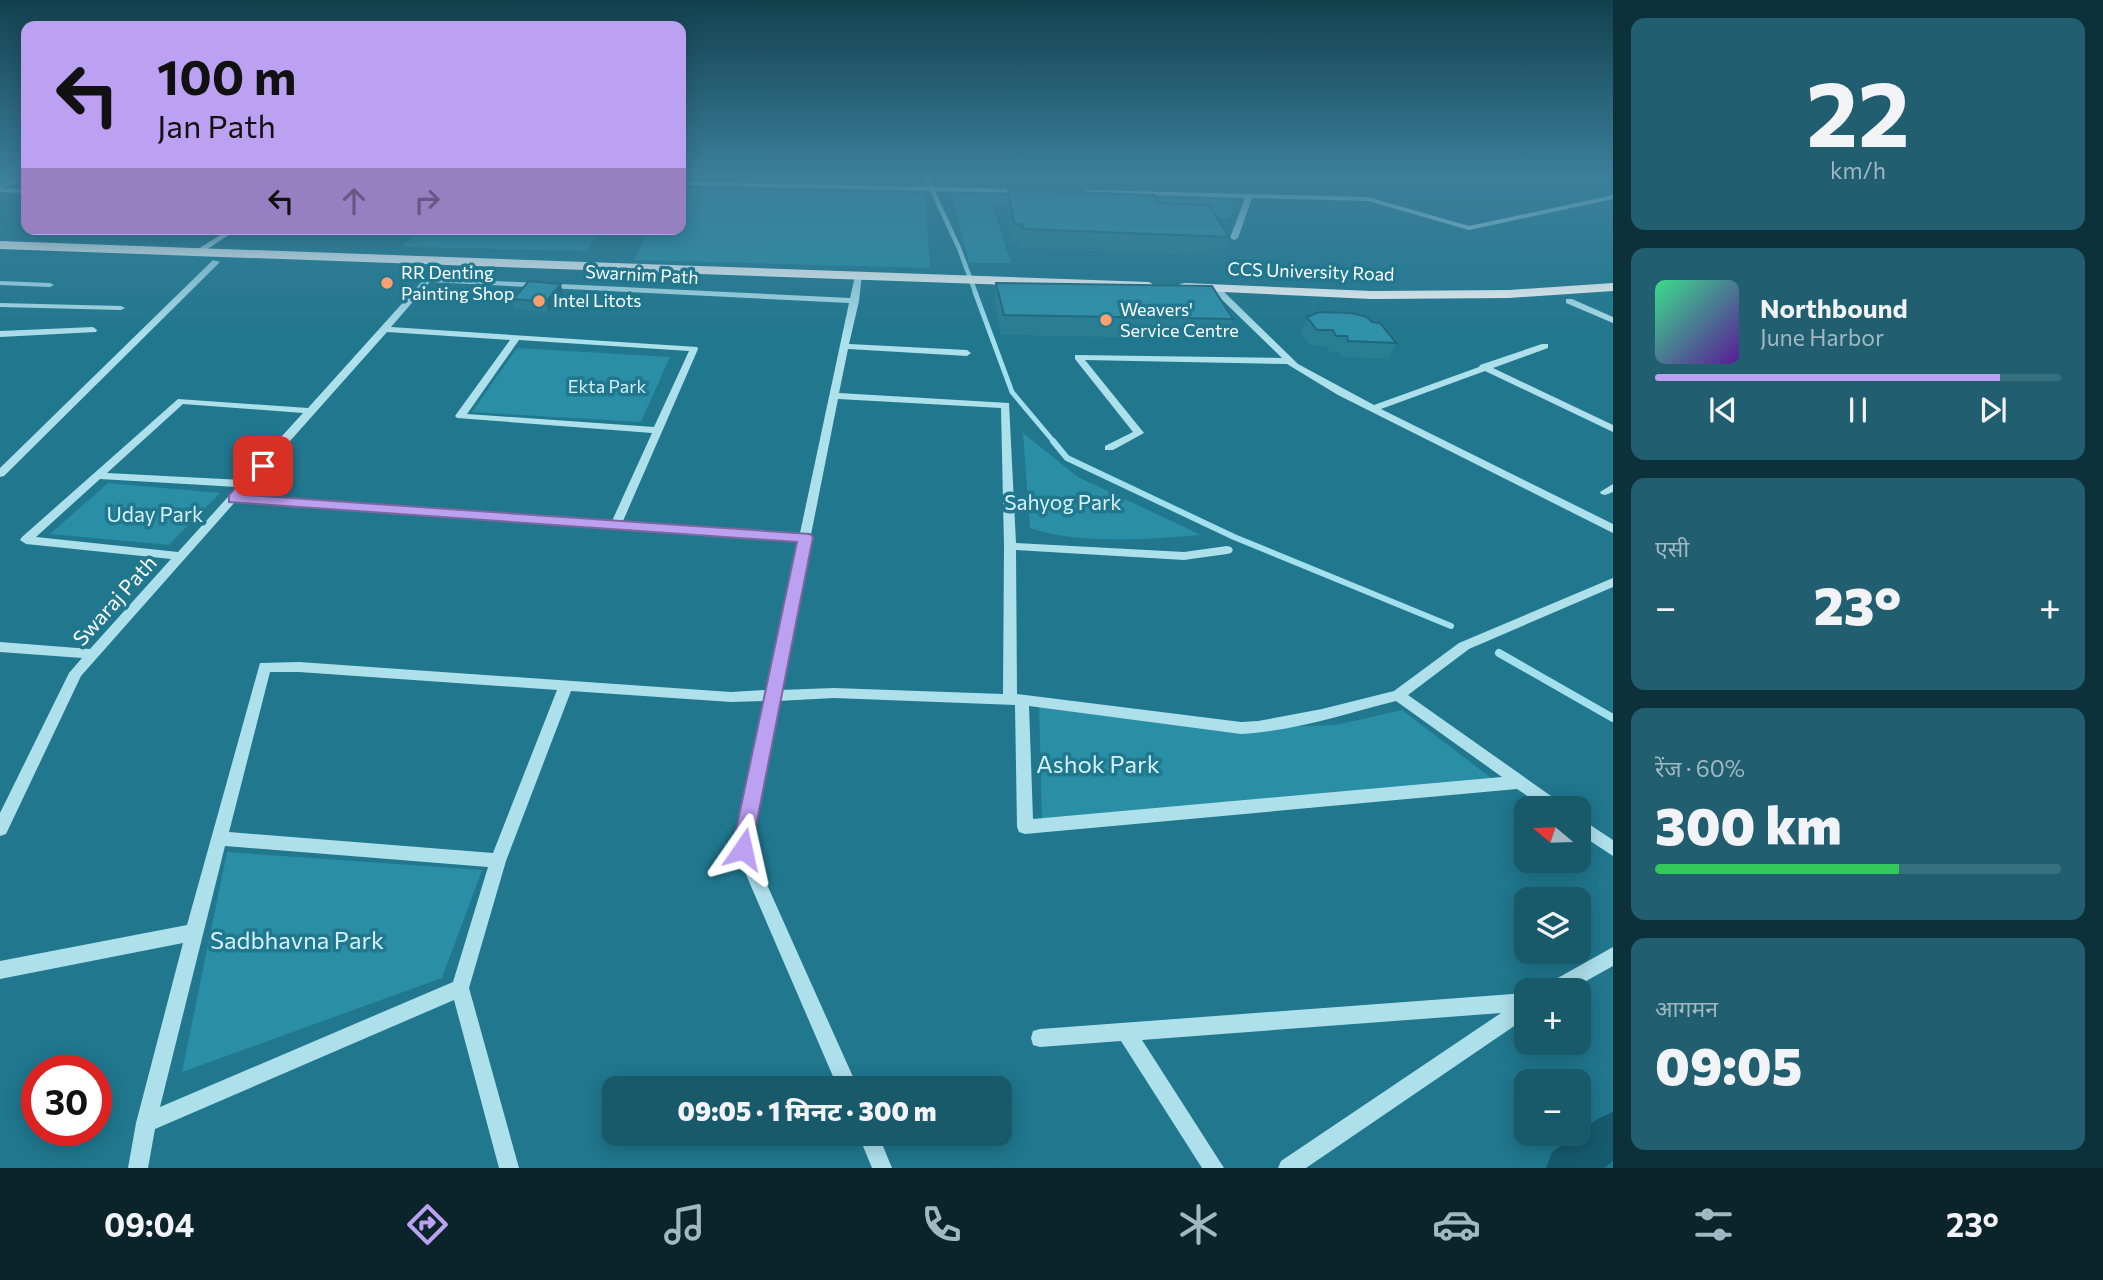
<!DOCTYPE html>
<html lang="hi">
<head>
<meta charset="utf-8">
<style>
	:root { --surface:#18596a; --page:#215f70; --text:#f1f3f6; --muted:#9fb8c1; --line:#366f7e; --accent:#bca0f2 }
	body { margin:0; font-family:Commissioner,"Noto Sans Devanagari",sans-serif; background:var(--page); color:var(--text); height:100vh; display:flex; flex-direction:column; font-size:26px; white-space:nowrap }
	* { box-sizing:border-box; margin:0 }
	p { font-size:23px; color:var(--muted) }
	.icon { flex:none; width:38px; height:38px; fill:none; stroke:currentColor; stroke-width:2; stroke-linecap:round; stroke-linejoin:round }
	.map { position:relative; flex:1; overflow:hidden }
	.details { display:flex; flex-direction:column; gap:18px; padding:18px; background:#0d313a; width:490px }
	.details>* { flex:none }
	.banner { position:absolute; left:21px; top:21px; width:665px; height:214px; border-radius:14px; box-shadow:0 4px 18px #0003; background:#bca0f2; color:#111; overflow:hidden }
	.needle { width:46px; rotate:289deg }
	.tools { position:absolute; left:1514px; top:796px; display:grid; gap:14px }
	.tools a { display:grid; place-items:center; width:77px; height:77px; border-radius:14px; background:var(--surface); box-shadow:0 4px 18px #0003; font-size:35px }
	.speed { position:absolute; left:21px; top:1055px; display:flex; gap:14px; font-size:35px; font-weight:700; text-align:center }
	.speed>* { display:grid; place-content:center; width:91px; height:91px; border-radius:50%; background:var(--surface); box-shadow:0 4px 18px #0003; line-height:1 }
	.speed .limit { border:10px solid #d22; background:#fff; color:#111 }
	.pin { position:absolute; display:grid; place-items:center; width:60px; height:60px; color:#fff; margin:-30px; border-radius:14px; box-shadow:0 4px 10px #0006 }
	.me { position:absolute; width:77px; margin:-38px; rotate:11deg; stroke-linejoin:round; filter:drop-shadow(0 0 5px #0008) }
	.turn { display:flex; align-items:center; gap:24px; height:147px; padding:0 21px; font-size:32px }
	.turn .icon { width:91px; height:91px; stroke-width:2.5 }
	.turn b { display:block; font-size:49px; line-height:60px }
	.lanes { display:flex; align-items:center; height:66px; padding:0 21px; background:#0003; justify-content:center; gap:35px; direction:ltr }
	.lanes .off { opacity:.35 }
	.big { font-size:52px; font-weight:800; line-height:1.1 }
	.details .widget { flex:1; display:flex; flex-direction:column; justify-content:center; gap:10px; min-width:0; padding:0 24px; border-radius:14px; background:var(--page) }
	.details .dial { align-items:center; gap:0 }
	.dial b { font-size:91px; line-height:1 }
	.song { display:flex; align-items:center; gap:21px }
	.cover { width:84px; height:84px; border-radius:10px; background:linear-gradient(135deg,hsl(150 70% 55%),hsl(270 70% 35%)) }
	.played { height:7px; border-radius:4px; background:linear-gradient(90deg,var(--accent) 85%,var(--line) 85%) }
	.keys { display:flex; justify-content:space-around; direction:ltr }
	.heat { display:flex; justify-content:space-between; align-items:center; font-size:38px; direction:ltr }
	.charge { height:10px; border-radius:5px; background:linear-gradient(90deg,#34c759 60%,var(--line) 0) }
	.trip { position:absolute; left:602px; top:1076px; width:410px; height:70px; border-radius:14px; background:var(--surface); box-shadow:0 4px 18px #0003; font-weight:800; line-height:70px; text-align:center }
	.menu { display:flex; height:112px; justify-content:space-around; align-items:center; background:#0a242a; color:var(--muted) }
	.menu .icon { width:49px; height:49px }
	.menu .current { color:var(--accent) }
	.menu b { font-size:32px; color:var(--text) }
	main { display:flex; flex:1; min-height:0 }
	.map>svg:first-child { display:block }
</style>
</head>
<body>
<main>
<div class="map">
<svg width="1613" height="1168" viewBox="0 0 1613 1168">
	<rect width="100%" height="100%" fill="#20778e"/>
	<g fill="#298ea6">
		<path d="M688,175H914L920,184L685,180Z"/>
		<path d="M681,188L925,194L930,268L634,260L649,229H681Z"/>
		<path d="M952,194L1127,195L1134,206L992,205L1011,263H969Z"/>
		<path d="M1151,197L1234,200L1230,218L1160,216Z"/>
		<path d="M419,229H601L586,251L402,247Z"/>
		<path d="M517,348L670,357L641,422L472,412Z"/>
		<path d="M1023,433L1078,477L1201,535C1150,539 1079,545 1030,528Z"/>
		<path d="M108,483L220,493L169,545L50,534Z"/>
		<path d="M1039,701L1241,728L1336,725L1402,710L1499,784L1042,825Z"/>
		<path d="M227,852L482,870L442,978L182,1072Z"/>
	</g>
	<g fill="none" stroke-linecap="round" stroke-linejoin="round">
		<path stroke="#a2e0ee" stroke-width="4.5" d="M925,175L959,248L976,294"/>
		<path stroke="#a2e0ee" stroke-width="5" d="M975,292L1012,392L1054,442"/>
		<path stroke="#a2e0ee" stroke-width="6" d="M1053,441L1067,458L1234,537L1451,626"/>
		<path stroke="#a2e0ee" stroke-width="8" d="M1499,653L1613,718"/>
		<path fill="#165a6d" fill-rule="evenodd" d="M1613,1112V1161L1604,1168H1546L1552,1152L1598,1119Z"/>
		<g fill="#aee0ec" fill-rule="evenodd">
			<path d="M22,175H26V178L3,188L26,189V193L0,192V185Z"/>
			<path d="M681,181L1023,189L1026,191L1023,193L681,185Z"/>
			<path d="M1087,190L1368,197L1469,226L1613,195V199L1469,230L1368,201L1252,198L1238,238L1234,240L1230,238L1245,198L1085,193V191Z"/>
			<path d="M230,229H238L200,254L193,252Z"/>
			<path d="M213,260L220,262L4,476L0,477V468Z"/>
			<path d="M435,267L442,269L434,278L850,298L855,276L862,274L859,301L849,344L967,350L971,353L967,356L848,349L839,393L1009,403L1016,543L1184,552L1227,546L1231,547L1233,550L1231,553L1227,554L1184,560L1016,550L1017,694L1241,722L1258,721L1322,709L1394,691L1459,643L1613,578V587L1469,649L1408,695L1561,803L1564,808H1545L1517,789L1025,834L1019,832L1017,827L1015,705L834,698L778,701L751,849L858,1088H838L735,849L764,701L731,702L571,691L506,861L469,988L519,1168H499L454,1000L155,1129L148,1168H128L136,1123L183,943L0,979V961L187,925L260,663L299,662L731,692L766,690L798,540L235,502L81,676L6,834L0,836V813L69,673L82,658L0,652V642L90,649L171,559L26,544L20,540L22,537L178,399L308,408ZM430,282L849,303L800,533L623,521L698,349L697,347L391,327ZM387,332L510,340L455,416L457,418L652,433L612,521L241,496ZM519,340L689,351L654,427L467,414ZM838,399L1001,408L1004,546L1003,694L834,688L780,690ZM183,404L303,413L242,480L107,473ZM100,479L237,487L178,552L36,537ZM270,672H299L557,690L493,853L229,832ZM1396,701L1502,777L1033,819L1029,706L1241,734C1294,731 1345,714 1396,701ZM225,846L488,867L453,982L160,1107Z"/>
			<path d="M0,281L50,283L54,285L50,287L0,285Z"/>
			<path d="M1212,286H1218L1298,364L1374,405L1479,367L1480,365L1542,344H1548V348L1493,368L1613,425V432L1485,371L1381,409L1613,524V533L1338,395L1287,364L1085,360L1144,433L1113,450H1105V446L1133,432L1075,359V355L1282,358L1212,290Z"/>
			<path d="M1566,299H1572L1613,317V323L1566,303Z"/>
			<path d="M0,303L121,306L125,308L121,310L0,307Z"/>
			<path d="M93,327L97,330L96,332L0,337V331Z"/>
			<path d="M1613,484V492L1605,495L1601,494L1600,492Z"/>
			<path d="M1578,817L1613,840V856L1578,833Z"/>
			<path d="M1613,947V966L1570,990H1544L1547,984Z"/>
			<path d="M1526,993V1018L1306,1168H1278L1281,1161L1501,1013L1142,1040L1224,1168H1202L1121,1041L1040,1047L1033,1045L1031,1038L1033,1031L1040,1029Z"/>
			<path d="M858,1134H878L892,1168H872Z"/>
		</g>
		<g fill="#fff" fill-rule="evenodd">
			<path d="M0,241L1149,282L1156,286L1149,290L0,249Z"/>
			<path d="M1185,283L1372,291L1509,290L1613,283V291L1509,298L1372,299L1180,290V284Z"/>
		</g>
	</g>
	<g fill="#287e93">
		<path d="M1595,175H1613V181Z"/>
		<path d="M1008,190L1158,203L1229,237L1223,256L1020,248L1019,243L1011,242L1006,207Z"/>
		<path d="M996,283L1233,319L1226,339L1001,335L994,302Z"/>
		<path d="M563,294L548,312L515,309L513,299Z"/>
		<path d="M1307,317L1372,322L1396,343L1389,359L1341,357L1340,352H1330L1326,346L1310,345L1301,333Z"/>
	</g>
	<path fill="#216678" d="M561,284L563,294L548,312L546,302Z"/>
	<g fill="#2f92ab" stroke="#216678" stroke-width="2">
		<path d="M1008,190L1154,195L1158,203L1209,205L1229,237L1023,229L1022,224H1014Z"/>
		<path d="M529,281L561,284L546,302L513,299Z"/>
		<path d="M996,283L1212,286L1233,319L1004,315Z"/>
		<path d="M1319,312L1351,313L1367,317L1372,322L1380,323L1396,343L1348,341L1347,336H1336L1333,330H1317L1307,317Z"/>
	</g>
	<linearGradient id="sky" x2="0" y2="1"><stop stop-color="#12414e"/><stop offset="0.52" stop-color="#3c7f9b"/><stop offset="1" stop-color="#3c7f9b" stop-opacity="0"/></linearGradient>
	<rect width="1613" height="339" fill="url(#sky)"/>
	<path fill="#bca0f2" stroke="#7a689d" stroke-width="2" d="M263,462L270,466L245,495L810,534L813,537L750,856L743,858L735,856L732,849L797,542L229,502V495L258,463Z"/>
	<g fill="#faa06e" stroke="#20778e" stroke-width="2.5">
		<circle cx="387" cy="283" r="7"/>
		<circle cx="539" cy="301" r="7"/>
		<circle cx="1106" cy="320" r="7"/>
	</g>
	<g text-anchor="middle" stroke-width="7" stroke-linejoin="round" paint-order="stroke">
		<g font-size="18" fill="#fff" stroke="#20778e">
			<text transform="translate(1311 272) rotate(2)" y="6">CCS University Road</text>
			<text transform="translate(642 275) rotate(3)" y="6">Swarnim Path</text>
		</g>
		<g font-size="18" fill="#fff" stroke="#20778e" text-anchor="start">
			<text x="401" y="279">RR Denting<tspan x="401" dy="21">Painting Shop</tspan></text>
			<text x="553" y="307">Intel Litots</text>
			<text x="1120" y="316">Weavers'<tspan x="1120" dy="21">Service Centre</tspan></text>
		</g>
		<g font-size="18" fill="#d3f2f9" stroke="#20778e">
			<text x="607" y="393">Ekta Park</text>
		</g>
		<g font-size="21" fill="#d3f2f9" stroke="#20778e">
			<text x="1063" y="510">Sahyog Park</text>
			<text x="155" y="522">Uday Park</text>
		</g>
		<g font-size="21" fill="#fff" stroke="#20778e">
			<text transform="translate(115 601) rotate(-48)" y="7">Swaraj Path</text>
		</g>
		<g font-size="24" fill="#d3f2f9" stroke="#20778e">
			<text x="1098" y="773">Ashok Park</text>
			<text x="297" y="949">Sadbhavna Park</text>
		</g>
	</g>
</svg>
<div class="tools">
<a><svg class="needle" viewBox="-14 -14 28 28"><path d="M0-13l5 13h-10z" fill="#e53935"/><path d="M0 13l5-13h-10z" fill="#9fb8c1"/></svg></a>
<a><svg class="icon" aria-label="layers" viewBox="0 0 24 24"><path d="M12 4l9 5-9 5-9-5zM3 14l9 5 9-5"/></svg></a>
<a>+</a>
<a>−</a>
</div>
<div class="speed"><div class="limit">30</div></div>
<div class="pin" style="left:263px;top:466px;background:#d93025"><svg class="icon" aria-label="arrive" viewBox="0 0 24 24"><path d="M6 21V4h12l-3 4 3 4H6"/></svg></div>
<svg class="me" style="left:743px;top:849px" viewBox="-20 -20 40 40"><path d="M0-17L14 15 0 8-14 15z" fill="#bca0f2" stroke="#fff" stroke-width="4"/></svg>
<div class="trip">09:05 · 1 मिनट · 300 m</div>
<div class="banner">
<div class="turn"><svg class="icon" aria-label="left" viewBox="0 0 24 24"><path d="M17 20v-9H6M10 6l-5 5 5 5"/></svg><div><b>100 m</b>Jan Path</div></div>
<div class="lanes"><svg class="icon" aria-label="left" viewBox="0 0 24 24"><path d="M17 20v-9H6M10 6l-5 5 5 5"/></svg><svg class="icon off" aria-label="ahead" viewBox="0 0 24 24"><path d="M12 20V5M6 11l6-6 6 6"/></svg><svg class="icon off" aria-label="right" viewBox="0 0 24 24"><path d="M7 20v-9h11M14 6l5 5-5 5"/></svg></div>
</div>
</div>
<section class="details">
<div class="widget dial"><b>22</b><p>km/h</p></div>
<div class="widget">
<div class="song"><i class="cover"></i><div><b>Northbound</b><p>June Harbor</p></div></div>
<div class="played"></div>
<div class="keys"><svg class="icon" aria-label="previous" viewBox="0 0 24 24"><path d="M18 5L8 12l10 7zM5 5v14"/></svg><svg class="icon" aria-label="pause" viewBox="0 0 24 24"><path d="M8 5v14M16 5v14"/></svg><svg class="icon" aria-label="next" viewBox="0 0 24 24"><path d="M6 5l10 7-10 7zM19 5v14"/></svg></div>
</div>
<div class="widget"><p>एसी</p>
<div class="heat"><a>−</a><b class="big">23°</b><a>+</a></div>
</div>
<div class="widget"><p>रेंज · 60%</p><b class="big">300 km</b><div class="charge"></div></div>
<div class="widget"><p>आगमन</p><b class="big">09:05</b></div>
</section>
</main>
<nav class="menu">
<b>09:04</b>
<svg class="icon current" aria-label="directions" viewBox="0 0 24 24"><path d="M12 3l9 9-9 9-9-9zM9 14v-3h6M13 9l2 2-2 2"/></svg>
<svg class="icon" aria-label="music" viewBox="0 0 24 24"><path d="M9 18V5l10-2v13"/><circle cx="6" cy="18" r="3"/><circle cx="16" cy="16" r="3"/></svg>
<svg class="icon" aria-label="phone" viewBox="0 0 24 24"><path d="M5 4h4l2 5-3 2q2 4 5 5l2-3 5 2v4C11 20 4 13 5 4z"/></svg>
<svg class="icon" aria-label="climate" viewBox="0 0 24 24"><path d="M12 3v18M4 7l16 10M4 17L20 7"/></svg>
<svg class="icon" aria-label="car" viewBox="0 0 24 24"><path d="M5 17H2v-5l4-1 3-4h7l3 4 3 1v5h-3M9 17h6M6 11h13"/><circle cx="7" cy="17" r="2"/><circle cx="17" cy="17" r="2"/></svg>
<svg class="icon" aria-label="filters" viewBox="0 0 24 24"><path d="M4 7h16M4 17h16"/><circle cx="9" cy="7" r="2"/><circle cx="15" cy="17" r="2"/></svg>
<b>23°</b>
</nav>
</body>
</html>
